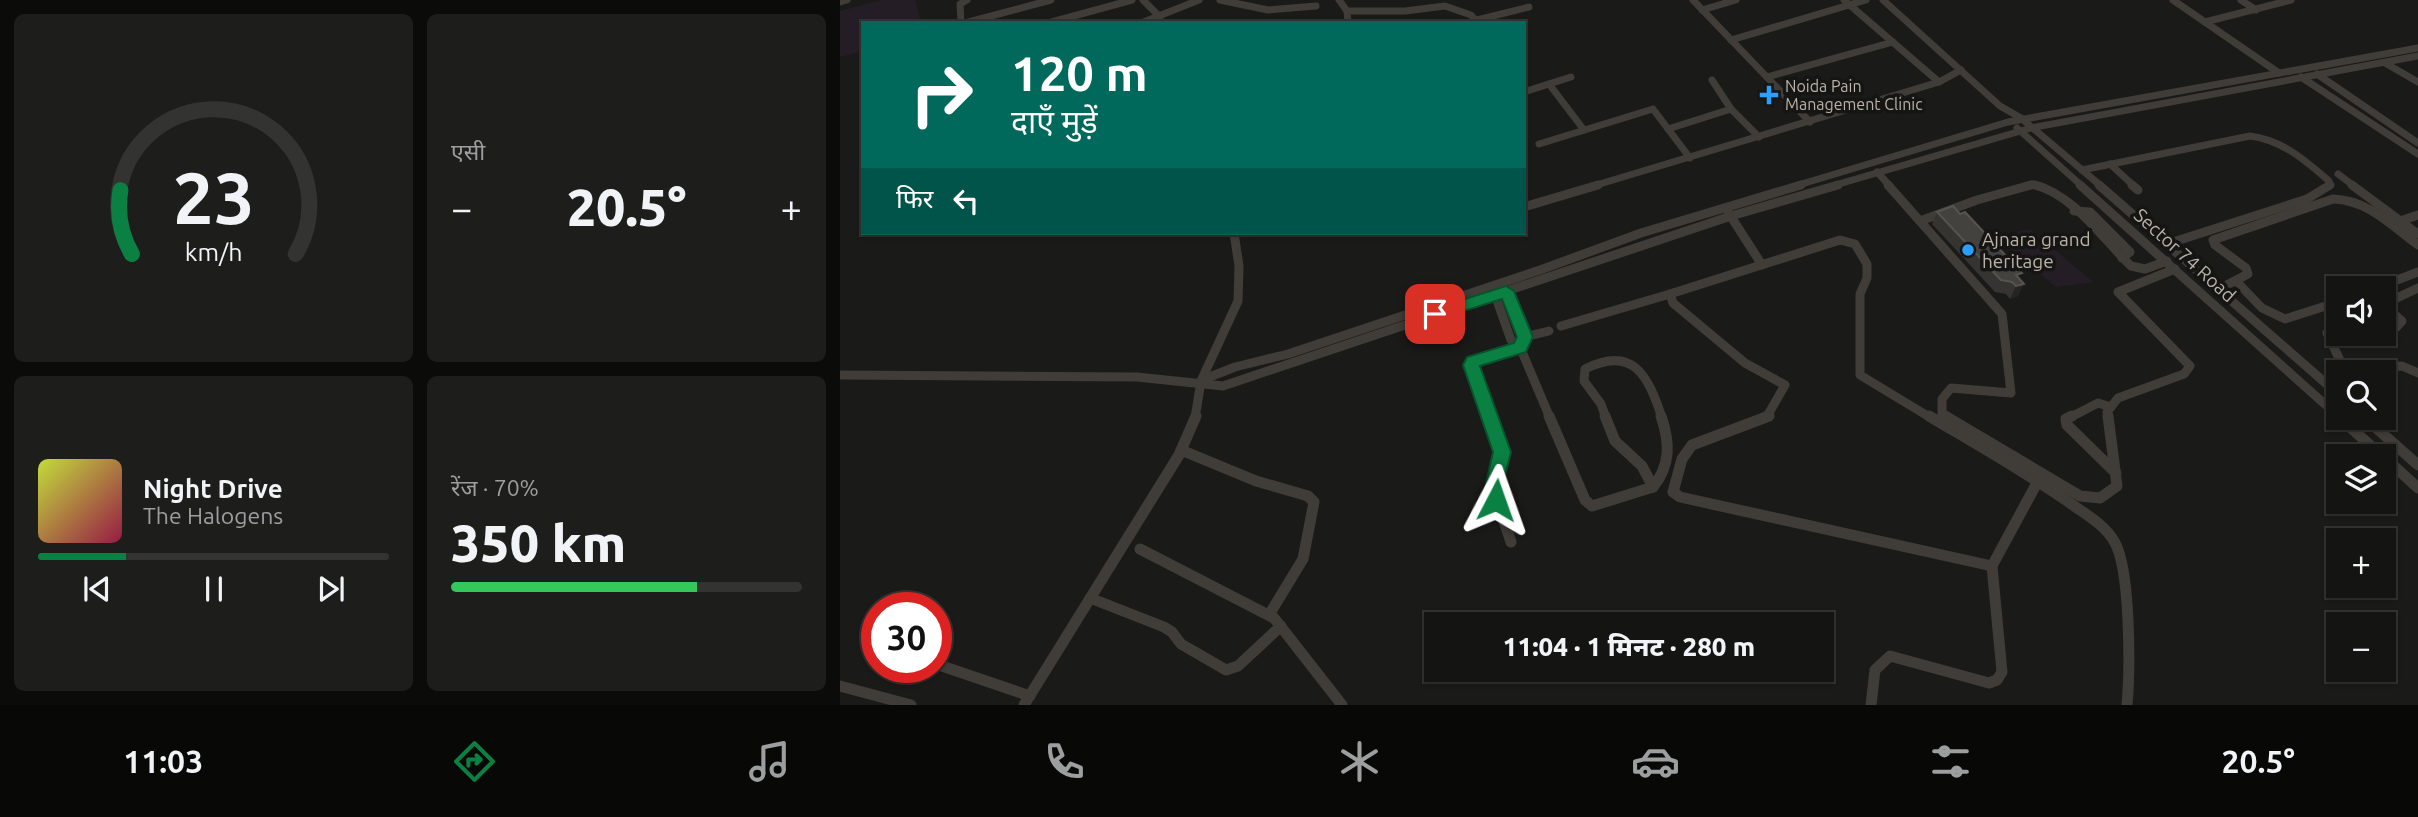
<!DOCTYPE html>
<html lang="hi">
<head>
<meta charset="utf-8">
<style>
	:root { --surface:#141412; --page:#1d1d1b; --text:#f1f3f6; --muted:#9d9e9f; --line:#333332; --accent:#0b8043 }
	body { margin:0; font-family:Ubuntu,"Noto Sans Devanagari",sans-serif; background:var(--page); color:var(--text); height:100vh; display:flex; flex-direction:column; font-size:26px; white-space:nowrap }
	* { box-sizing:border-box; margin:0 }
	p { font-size:23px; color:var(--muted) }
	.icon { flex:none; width:38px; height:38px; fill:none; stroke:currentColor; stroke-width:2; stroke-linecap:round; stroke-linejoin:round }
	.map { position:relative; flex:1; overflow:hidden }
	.side { display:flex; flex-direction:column; gap:14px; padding:14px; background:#0b0b0a; width:840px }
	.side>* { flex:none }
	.banner { position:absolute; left:21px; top:21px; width:665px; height:214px; border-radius:0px; box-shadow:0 2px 5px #0004,0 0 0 2px var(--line); background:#00695c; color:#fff; overflow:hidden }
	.tools { position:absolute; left:1486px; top:276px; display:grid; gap:14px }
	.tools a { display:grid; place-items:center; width:70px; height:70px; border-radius:0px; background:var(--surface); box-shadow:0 2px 5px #0004,0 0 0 2px var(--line); font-size:35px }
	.speed { position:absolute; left:21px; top:592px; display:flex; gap:14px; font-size:35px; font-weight:700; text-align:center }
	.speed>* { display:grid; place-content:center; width:91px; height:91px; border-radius:50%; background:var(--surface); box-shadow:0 2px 5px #0004,0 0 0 2px var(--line); line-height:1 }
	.speed .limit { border:10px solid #d22; background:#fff; color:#111 }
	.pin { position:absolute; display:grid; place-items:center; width:60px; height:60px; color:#fff; margin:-30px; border-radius:14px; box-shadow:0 4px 10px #0006 }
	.me { position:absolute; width:77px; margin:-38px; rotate:4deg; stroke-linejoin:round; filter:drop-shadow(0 0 5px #0008) }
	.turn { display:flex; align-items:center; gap:24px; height:147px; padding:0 35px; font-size:32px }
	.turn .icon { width:91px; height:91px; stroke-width:2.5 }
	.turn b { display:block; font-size:49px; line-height:60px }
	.then { display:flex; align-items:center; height:66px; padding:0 35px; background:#0003; gap:14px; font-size:26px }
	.big { font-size:52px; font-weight:800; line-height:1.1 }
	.side .card { flex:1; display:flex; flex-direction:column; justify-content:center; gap:10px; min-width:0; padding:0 24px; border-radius:10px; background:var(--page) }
	.side .dial { align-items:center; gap:0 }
	.dial svg { height:182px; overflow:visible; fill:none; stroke:var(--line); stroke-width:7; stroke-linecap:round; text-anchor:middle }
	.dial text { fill:var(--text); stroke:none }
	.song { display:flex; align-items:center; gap:21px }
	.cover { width:84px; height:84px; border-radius:10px; background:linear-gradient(135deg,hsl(70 70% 55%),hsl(340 70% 35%)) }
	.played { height:7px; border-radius:4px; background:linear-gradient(90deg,var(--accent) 25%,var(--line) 25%) }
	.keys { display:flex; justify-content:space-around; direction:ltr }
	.heat { display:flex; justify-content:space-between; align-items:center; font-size:38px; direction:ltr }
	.charge { height:10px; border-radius:5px; background:linear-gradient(90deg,#34c759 70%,var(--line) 0) }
	.side .tiles { flex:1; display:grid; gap:14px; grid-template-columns:repeat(2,1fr) }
	.trip { position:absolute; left:584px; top:612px; width:410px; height:70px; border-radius:0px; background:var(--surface); box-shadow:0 2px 5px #0004,0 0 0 2px var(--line); font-weight:800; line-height:70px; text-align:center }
	.menu { display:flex; height:112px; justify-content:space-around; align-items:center; background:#080807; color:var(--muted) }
	.menu .icon { width:49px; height:49px }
	.menu .selected { color:var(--accent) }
	.menu b { font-size:32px; color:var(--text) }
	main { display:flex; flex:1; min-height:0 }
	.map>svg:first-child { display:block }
</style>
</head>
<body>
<main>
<section class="side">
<div class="tiles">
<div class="card dial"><svg viewBox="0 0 100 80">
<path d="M14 69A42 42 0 1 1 86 69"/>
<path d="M14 69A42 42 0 0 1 9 41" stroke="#0b8043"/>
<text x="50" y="56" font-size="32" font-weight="700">23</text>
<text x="50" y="72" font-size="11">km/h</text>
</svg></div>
<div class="card"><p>एसी</p>
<div class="heat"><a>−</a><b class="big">20.5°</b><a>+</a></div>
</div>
<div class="card">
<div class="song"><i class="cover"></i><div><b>Night Drive</b><p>The Halogens</p></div></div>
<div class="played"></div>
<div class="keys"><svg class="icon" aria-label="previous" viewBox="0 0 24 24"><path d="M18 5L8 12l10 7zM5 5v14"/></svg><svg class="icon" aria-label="pause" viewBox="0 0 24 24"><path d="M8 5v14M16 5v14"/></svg><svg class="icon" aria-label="next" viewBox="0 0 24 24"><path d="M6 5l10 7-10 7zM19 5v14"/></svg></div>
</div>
<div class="card"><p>रेंज · 70%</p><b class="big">350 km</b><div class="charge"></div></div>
</div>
</section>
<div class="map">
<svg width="1578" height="705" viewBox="0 0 1578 705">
	<rect width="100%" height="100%" fill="#1a1a18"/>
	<g fill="#251d26">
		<path d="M41,0H75L81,23H23V51L0,57V11Z"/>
		<path d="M1190,229L1253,282L1216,287L1155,237Z"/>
	</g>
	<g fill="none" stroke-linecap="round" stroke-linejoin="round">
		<g stroke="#403d38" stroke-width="7">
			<path d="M303,0L320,17"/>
			<path d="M380,0L428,10L476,6"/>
			<path d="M499,0L507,11L508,23"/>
			<path d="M853,0L970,122"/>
			<path d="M1004,0L1099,82"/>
			<path d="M1043,0L1160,106L1181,118L1261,186"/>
			<path d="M1333,0L1439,73"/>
			<path d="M1401,0L1416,10"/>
			<path d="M0,2L7,0"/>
			<path d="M862,10L896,0"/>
			<path d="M507,11H565L605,6L631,15L638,23"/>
			<path d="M637,20L689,7"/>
			<path d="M1365,22L1451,0"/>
			<path d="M121,23L120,4L127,0"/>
			<path d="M125,23L211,0"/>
			<path d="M208,23L292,0"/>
			<path d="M301,23L359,0"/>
			<path d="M891,40L1026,0"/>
			<path d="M1545,63L1578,82"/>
			<path d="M1477,74L1578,143"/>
			<path d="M927,77L1053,42"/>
			<path d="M1461,77L1578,154"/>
			<path d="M872,80L891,109"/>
			<path d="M709,84L744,130"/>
			<path d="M684,92L731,77"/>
			<path d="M1177,128L1242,186"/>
			<path d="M828,129L891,109L919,137"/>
			<path d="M699,144L813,109L850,158"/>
			<path d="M1270,164L1294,186"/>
			<path d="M1242,170L1410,136C1442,140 1465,160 1489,181V186"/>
			<path d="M1037,172L1050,186"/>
			<path d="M1498,174L1514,186"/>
			<path d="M753,186L1099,82L1121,70"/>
			<path d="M955,186L1168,122L1578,48"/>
			<path d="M992,186L1191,128L1578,56"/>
			<path d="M1185,186L1193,184L1201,186"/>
		</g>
		<g stroke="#403d38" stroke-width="9">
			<path d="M1048,185L1162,314L1171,393L1111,388L1102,399V414L1108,418"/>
			<path d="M1195,185C1234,195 1263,239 1291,266L1305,269L1327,261"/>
			<path d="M1240,185L1498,416"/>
			<path d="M1259,185L1498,394"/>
			<path d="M1292,185L1298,190"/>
			<path d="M1512,185L1578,234"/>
			<path d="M684,207L758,185"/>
			<path d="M1234,211L1250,212L1290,252L1282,258"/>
			<path d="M888,212L922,265"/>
			<path d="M1080,221L1137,200L1191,185"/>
			<path d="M1560,221L1578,215"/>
			<path d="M1327,244L1467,199L1490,185"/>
			<path d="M1396,281L1422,308L1445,319L1498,302"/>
			<path d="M1379,289L1408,274L1406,268L1375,245L1373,240L1493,199C1528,200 1551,225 1578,245"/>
			<path d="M1534,289L1578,272"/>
			<path d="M655,295L671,340L680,347L710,418"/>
			<path d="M1544,304L1578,288"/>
			<path d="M1544,305L1562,321L1552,332L1544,333"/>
			<path d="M1498,325L1487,333L1506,373"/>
			<path d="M721,326L830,294"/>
			<path d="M685,337L709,331"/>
			<path d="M1505,369L1562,366L1578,373"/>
			<path d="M0,375L297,377L383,386L891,216L998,185"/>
			<path d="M362,380L395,367L448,354L700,270L801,233L961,185"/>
			<path d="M355,418L361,381L398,301L399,266L394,233"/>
			<path d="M650,418L631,364L633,361L680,347L685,338L666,291"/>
			<path d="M766,418L761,404L744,381L745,369C793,345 808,375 822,418"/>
			<path d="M926,418L945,385L905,363L833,303L830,294L1000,240L1015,244L1027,264V278L1020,294V375L1091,418"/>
			<path d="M1229,418L1258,403L1271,407"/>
			<path d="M1268,418L1267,412L1278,398L1344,374L1350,366L1278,292L1335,269"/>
		</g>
		<g stroke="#403d38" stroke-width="11">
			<path d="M649,416L662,452L653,488L671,542"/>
			<path d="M709,416L745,500L752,506L813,487"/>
			<path d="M765,416L775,441L802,466L813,487"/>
			<path d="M929,416L852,445L842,459L833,492L840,497L1152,566"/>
			<path d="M1089,416C1136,444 1184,471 1230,503C1245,514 1264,524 1274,541C1291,569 1290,671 1287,705"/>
			<path d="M1105,416L1240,496L1260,498L1277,486L1268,416"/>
			<path d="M1232,416L1226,419L1227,425L1276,473"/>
			<path d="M1500,418L1543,457"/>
			<path d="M1525,418L1578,465"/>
			<path d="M341,450L416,481L468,496L474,502L463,559L429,615"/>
			<path d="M1544,457L1578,488"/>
			<path d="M813,487C831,465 830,442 821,416"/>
			<path d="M300,549L434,618L502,705"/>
			<path d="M250,598L324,627L332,632L341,644L386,670L398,666L441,626"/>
			<path d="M96,664L190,696"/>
			<path d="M0,686L71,705"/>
			<path d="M184,705L339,455L356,416"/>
			<path d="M1031,705L1035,670L1050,656L1149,683L1157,680L1162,672L1152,566L1198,481"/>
		</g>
	</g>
	<path fill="#353431" d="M1097,212L1120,214L1179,278L1178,296L1170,299L1166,294L1155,292L1092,224Z"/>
	<path fill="#242422" d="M1184,284L1178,296L1170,299L1176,286Z"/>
	<path fill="#43423e" stroke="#56544f" stroke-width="2" d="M1113,206L1120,214L1125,212L1182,273L1176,275L1184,284L1176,286L1172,282L1161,280L1097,212Z"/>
	<path fill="#0b8043" stroke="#07532c" stroke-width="2" d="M666,286L674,291L693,337L686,352L640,366L671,452L662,488L665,500L662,506L656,508L649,506L645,488L653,452L623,365L627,357L674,343L677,337L662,299L595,320L587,314L590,310Z"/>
	<g fill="#2b9fff" stroke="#151513" stroke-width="2.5">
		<path d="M925.5 84.5h7v7h7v7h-7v7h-7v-7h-7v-7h7z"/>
		<circle cx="1128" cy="250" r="7"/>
	</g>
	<g text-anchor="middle" stroke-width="7" stroke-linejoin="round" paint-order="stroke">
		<g font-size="16" fill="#bbb2a9" stroke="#151513" text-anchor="start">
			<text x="945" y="92">Noida Pain<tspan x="945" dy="18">Management Clinic</tspan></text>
		</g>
		<g font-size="19" fill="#bbb2a9" stroke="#151513" text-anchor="start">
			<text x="1142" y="246">Ajnara grand<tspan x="1142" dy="22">heritage</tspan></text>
		</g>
		<g font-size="19" fill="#bbb2a9" stroke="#151513">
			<text transform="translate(1345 255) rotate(42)" y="7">Sector 74 Road</text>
		</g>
	</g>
</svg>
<div class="tools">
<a><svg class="icon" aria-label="sound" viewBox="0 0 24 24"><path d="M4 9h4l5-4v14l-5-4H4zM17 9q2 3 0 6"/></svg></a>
<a><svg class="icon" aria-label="search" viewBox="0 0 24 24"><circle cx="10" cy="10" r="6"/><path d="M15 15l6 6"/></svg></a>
<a><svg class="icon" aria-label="layers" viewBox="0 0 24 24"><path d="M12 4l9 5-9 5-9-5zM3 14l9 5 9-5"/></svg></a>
<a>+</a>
<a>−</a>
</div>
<div class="speed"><div class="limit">30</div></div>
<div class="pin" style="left:595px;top:314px;background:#d93025"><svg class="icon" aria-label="arrive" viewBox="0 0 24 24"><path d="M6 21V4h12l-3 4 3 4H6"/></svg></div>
<svg class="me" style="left:656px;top:500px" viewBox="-20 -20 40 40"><path d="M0-17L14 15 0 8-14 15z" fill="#0b8043" stroke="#fff" stroke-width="4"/></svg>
<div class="trip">11:04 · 1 मिनट · 280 m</div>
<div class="banner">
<div class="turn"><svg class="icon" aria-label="right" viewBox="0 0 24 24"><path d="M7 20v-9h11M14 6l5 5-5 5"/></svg><div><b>120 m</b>दाएँ मुड़ें</div></div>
<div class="then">फिर<svg class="icon" aria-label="left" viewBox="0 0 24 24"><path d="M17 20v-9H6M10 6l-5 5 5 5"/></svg></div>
</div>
</div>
</main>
<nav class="menu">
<b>11:03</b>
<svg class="icon selected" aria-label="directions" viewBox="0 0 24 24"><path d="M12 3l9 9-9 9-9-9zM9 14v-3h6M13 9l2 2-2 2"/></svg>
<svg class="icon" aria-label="music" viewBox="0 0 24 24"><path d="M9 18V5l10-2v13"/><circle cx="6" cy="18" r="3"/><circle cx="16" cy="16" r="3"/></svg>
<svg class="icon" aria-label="phone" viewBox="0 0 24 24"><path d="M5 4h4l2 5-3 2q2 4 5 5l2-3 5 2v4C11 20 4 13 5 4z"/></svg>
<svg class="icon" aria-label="climate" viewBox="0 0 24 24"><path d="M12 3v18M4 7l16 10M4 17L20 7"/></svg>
<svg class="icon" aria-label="car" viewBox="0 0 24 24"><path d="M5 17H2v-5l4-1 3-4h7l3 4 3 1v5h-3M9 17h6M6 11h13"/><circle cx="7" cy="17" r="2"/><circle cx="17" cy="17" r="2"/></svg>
<svg class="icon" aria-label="filters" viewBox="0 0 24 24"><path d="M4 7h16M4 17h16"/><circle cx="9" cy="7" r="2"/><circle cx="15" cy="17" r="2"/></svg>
<b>20.5°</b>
</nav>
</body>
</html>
